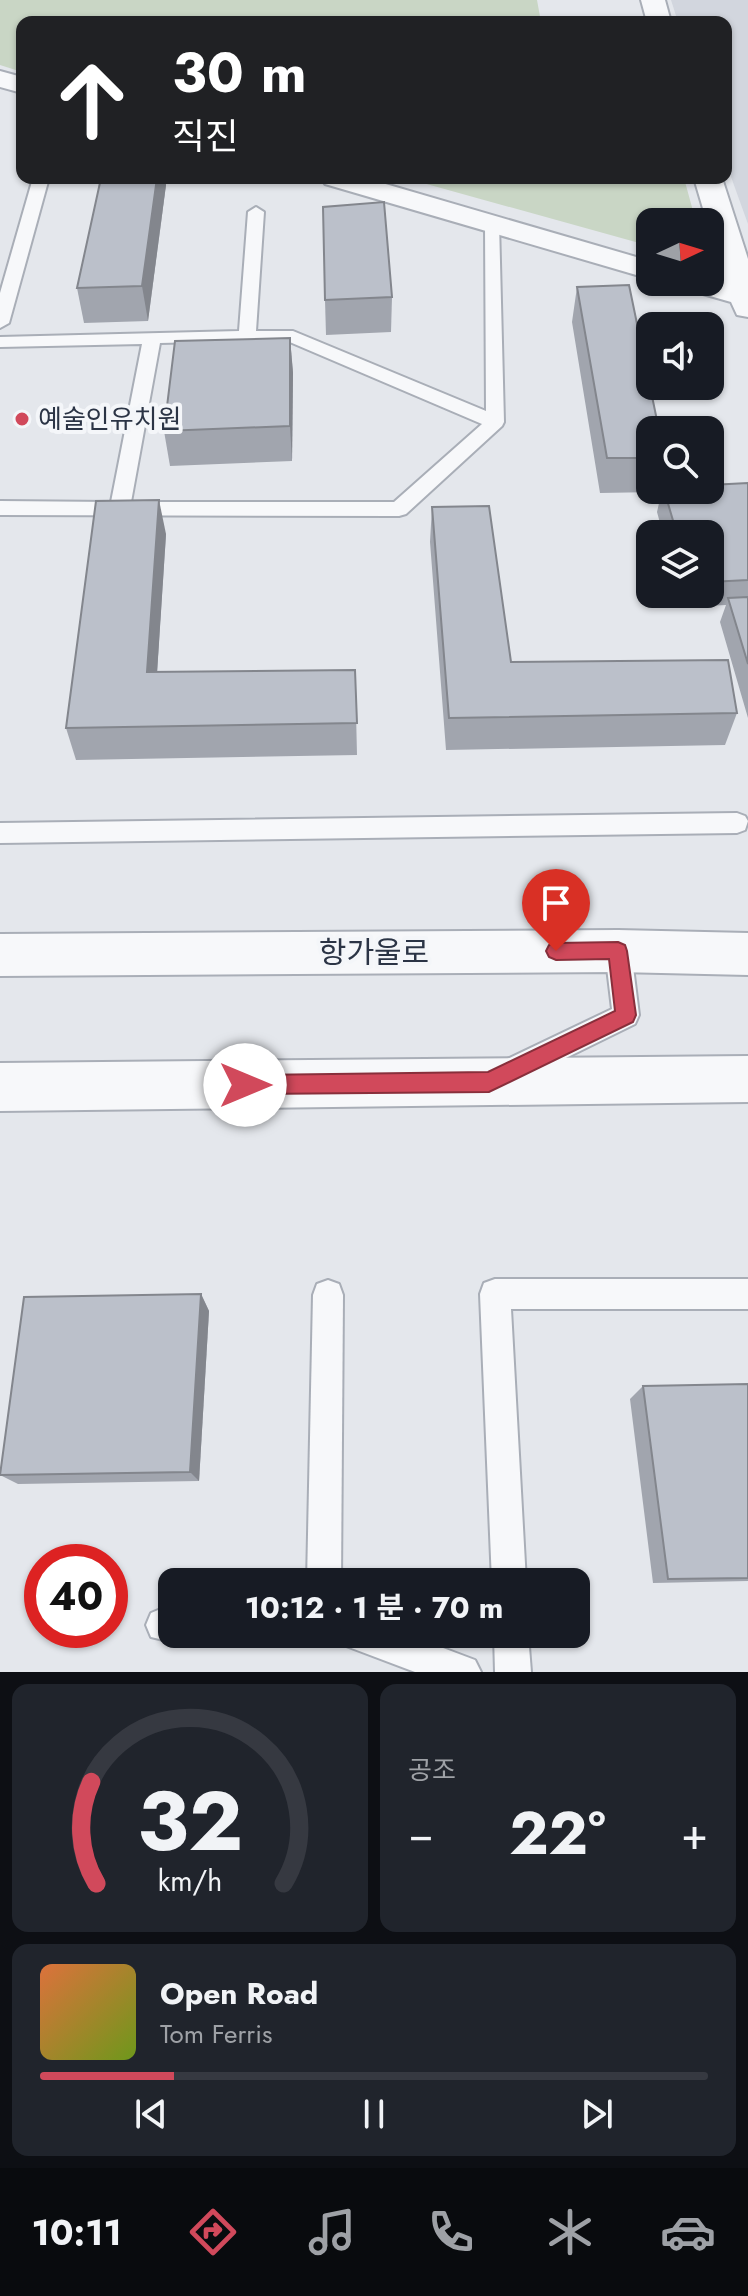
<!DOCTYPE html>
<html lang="ko">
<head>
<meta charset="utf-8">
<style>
	:root { --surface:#171b24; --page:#20242c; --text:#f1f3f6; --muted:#9ea1a6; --line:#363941; --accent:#d1495b }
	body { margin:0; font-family:Jost,"Noto Sans KR",sans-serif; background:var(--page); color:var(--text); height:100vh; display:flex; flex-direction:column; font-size:30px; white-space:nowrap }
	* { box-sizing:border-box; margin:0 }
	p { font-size:26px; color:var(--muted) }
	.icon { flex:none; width:44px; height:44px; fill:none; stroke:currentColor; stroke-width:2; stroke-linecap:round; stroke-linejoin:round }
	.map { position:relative; height:1672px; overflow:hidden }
	.details { display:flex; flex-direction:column; gap:12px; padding:12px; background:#0d0f14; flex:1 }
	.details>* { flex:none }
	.banner { position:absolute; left:16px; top:16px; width:716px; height:168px; border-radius:16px; box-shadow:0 2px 6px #0004; background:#202124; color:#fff; overflow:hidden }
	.needle { width:52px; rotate:86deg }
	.tools { position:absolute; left:636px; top:208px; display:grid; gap:16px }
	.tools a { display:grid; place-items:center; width:88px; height:88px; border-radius:16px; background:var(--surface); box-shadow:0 2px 6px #0004; font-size:40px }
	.speed { position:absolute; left:24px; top:1544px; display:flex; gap:16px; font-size:40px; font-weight:700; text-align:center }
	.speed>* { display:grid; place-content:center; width:104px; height:104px; border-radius:50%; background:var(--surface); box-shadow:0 2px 6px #0004; line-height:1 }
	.speed .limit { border:12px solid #d22; background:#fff; color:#111 }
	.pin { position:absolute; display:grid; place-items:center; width:68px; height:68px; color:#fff; margin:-82px -34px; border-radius:50% 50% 50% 0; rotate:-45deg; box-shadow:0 0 8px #0007 }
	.pin .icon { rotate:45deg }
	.me { position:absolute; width:88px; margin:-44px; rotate:90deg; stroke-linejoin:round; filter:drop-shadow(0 0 6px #0008) }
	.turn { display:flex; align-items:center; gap:28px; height:168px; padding:0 24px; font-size:36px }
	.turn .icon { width:104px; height:104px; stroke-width:2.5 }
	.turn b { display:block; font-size:56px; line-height:68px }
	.big { font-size:60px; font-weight:700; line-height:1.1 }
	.details .tile { flex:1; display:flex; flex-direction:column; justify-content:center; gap:12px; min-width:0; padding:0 28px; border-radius:16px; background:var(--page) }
	.details .dial { align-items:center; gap:0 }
	.dial svg { height:208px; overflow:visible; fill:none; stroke:var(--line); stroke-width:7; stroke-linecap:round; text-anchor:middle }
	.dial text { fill:var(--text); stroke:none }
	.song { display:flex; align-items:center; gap:24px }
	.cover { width:96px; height:96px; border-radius:12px; background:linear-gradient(135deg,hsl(20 70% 55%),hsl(80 70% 35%)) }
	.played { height:8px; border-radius:4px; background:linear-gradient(90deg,var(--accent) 20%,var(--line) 20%) }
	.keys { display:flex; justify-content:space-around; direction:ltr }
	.heat { display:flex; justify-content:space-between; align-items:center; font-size:44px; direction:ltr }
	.details .tiles { flex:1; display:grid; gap:12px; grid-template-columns:1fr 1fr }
	.tile:last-child { grid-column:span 2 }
	.trip { position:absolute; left:158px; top:1568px; width:432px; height:80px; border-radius:16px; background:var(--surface); box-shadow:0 2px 6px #0004; font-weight:700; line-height:80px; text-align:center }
	.tab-bar { display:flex; height:128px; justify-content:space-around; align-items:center; background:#090b0e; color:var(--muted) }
	.tab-bar .icon { width:56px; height:56px }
	.tab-bar .on { color:var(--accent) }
	.tab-bar b { font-size:36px; color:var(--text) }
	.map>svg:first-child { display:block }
</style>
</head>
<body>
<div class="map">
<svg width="748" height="1672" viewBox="0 0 748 1672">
	<rect width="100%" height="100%" fill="#e4e7ec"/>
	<path fill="#d2d6de" d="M671,0H748V224L726,163V22H678Z"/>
	<g fill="#c9d6c5">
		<path d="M0,0H537L541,22H22V72L0,65Z"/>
		<path d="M405,178H684L696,222H650V246Z"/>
	</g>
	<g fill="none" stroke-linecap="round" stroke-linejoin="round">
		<g stroke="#a9aeb7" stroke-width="4">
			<g id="service">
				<path d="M33,178H49L9,323L0,328V293Z"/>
				<path d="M256,207L264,212L256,331H293L486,411L485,225L493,220L499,222L504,422L502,426L406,514L399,516L0,515V501L111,502L142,344L0,347V337L239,331L248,212ZM285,340L482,424L394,502H131L160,343Z"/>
				<path d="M737,813L745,816L748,821L745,830L737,833L0,843V823Z"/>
				<path d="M618,940L627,943L631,951L639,1015L635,1024L519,1081L509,1085L499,1081L495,1072L499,1063L612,1009L605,951L609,943Z"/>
				<path d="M495,1279H748V1309H511L526,1582H492L480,1294L484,1283Z"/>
				<path d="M328,1280L339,1284L343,1295L341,1582H307L313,1295L317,1284Z"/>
				<path d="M163,1608H172V1634H186L184,1637L172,1642L151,1637L146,1625L151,1613Z"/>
				<path d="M341,1634H406L475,1660L481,1672H415L346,1646Z"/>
				<path d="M494,1634H528L531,1672H495Z"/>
			</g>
		</g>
		<g stroke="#a9aeb7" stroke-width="4">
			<g id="tertiary">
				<path d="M641,0H665L671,22H647Z"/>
				<path d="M0,71L22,77V93L0,87Z"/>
				<path d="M321,178H365L650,261V279L325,184Z"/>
				<path d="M694,178H722L748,259V317L737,315L731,302L682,288L678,282H710V277L724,281L710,222H707Z"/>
				<path d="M618,930L748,933V975L618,972L0,976V934Z"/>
				<path d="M748,1056V1102L0,1111V1063Z"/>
			</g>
		</g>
		<use href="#service" fill="#f7f8fa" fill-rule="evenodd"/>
		<use href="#tertiary" fill="#f7f8fa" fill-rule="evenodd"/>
	</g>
	<g fill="#a1a5ae">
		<path d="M101,178H165L166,185L148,321L84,323L77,288Z"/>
		<path d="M577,287L650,430V490H657L656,492L600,493L572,322Z"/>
		<path d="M392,297L391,332L326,335L325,300Z"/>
		<path d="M290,338L293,373L292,461L170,466L164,431Z"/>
		<path d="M748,483V718L720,622L726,605L684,607L681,594H710V534H663L657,512L662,490Z"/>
		<path d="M432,507L511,662L737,713L725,745L446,750L430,542Z"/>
		<path d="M166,534L157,672L355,670L357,755L76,760L66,728Z"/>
		<path d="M201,1294L209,1311L199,1481L18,1484L0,1475Z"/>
		<path d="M748,1384V1581L653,1583L630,1399L643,1386Z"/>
	</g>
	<g fill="#83868d">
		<path d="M157,178H165L166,185L148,321L142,286Z"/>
		<path d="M290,338L293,373L292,461L290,426Z"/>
		<path d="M159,500L166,534L155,705L147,672Z"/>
		<path d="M201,1294L209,1311L199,1481L190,1472Z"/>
	</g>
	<g fill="#bbc0ca" stroke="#83868d" stroke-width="2">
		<path d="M101,178H157L142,286L77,288Z"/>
		<path d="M384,202L392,297L325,300L323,207Z"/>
		<path d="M629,285L659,430H650V458H607L577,287Z"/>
		<path d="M290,338V426L164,431L175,341Z"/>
		<path d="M748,483V580L710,582V534H677L664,490H710V485Z"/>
		<path d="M159,500L147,672L355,670L357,723L66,728L96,501Z"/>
		<path d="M489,506L511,662L728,660L737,713L449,718L432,507Z"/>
		<path d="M748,597V664L728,598Z"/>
		<path d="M201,1294L190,1472L0,1475L24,1297Z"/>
		<path d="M748,1384V1578L668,1579L643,1386Z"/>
	</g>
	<path fill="#d1495b" stroke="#882f3b" stroke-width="2" d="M618,942L625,945L627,951L636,1015L633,1022L489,1092L245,1094L237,1092L234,1085L237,1078L245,1075L488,1072L615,1011L609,959L556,960L549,957L546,951L549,945L556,943Z"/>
	<circle fill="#d1495b" stroke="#f4f6f9" stroke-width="3" cx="22" cy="419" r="8"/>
	<g text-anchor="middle" stroke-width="8" stroke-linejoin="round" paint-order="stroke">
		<g font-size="26" fill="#2b3445" stroke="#f4f6f9" text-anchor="start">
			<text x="38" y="428">예술인유치원</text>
		</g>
		<g font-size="30" fill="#2b3445" stroke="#f4f6f9">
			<text x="374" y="963">항가울로</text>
		</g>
	</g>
</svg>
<div class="tools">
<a><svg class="needle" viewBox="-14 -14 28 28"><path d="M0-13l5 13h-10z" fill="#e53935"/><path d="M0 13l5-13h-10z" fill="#9ea1a6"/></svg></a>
<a><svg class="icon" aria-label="sound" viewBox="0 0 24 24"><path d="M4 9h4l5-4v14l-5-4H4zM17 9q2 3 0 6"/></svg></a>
<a><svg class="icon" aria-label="search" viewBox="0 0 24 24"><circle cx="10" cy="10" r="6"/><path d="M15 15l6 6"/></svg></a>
<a><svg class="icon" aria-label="layers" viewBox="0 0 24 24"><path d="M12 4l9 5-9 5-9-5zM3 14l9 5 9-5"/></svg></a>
</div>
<div class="speed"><div class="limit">40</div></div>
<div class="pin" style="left:556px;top:951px;background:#d93025"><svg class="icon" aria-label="arrive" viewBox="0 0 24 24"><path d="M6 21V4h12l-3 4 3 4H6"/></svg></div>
<svg class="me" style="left:245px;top:1085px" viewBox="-20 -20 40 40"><circle r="19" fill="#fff"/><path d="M0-13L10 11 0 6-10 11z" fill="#d1495b"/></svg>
<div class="trip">10:12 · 1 분 · 70 m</div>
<div class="banner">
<div class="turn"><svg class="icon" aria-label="ahead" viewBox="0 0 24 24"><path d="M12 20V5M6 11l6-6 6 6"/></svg><div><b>30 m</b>직진</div></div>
</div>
</div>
<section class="details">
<div class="tiles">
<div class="tile dial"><svg viewBox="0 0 100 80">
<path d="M14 69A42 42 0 1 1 86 69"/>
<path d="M14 69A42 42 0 0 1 12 30" stroke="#d1495b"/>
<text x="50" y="56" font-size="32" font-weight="700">32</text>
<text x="50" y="72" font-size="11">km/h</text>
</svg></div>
<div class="tile"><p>공조</p>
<div class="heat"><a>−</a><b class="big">22°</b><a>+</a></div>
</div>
<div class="tile">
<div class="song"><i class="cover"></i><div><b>Open Road</b><p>Tom Ferris</p></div></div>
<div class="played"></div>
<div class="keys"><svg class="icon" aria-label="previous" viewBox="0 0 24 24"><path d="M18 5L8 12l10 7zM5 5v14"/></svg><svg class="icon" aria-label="pause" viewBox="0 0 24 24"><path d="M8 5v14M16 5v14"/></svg><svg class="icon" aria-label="next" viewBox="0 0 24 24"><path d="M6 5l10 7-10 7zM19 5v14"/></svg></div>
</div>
</div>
</section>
<nav class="tab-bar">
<b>10:11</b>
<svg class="icon on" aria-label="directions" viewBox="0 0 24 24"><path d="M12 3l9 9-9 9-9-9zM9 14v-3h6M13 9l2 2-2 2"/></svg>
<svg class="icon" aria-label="music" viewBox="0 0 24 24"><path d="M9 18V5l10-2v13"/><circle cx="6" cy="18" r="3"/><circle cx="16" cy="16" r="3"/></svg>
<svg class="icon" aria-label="phone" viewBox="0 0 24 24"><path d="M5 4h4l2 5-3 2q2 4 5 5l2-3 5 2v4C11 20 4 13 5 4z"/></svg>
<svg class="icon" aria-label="climate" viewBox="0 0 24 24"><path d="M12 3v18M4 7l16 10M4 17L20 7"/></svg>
<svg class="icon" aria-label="car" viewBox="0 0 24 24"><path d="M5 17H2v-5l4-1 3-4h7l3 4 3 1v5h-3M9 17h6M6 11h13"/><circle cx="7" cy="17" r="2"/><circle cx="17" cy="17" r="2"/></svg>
</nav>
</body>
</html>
